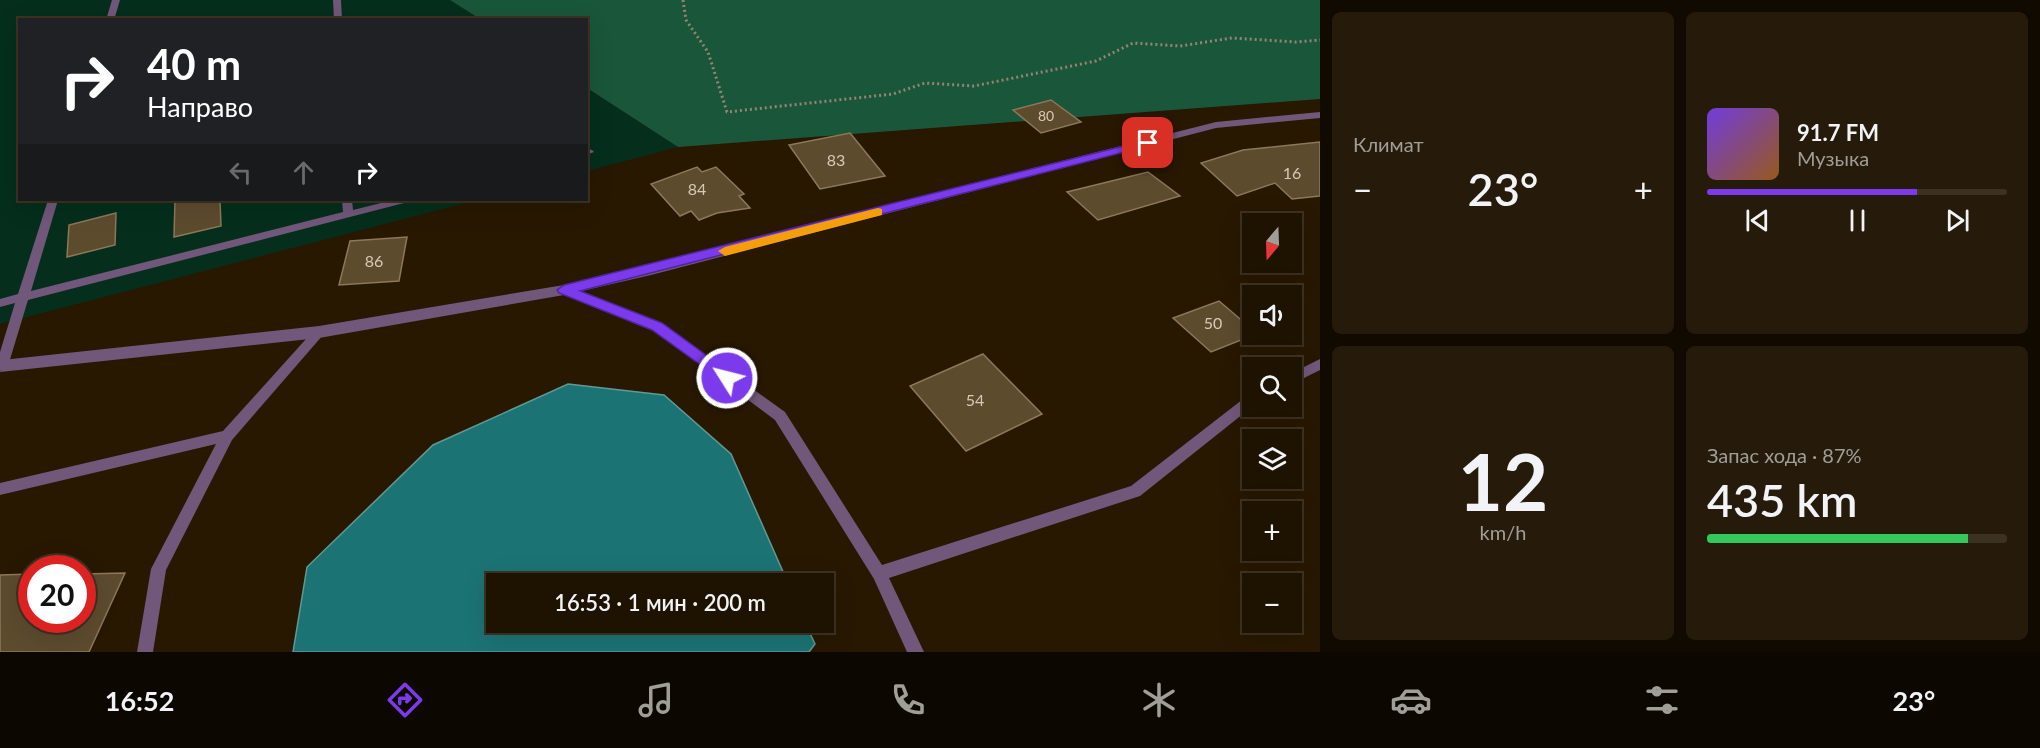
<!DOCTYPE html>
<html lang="ru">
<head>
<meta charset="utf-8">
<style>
	:root { --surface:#1e1200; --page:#261b0a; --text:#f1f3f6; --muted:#a19e99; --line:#3c3222; --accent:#7c3aed }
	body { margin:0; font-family:Lato,sans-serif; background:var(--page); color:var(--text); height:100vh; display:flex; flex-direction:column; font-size:22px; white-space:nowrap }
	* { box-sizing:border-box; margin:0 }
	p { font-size:20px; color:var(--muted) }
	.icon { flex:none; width:33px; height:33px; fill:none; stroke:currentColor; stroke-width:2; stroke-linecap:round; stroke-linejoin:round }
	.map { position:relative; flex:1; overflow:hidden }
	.details { display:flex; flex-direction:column; gap:12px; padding:12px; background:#100a00; width:720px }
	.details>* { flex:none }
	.hud { position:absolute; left:18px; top:18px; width:570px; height:183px; border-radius:0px; box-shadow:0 6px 24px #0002,0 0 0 2px var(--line); background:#202124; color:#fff; overflow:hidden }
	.needle { width:39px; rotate:199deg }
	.buttons { position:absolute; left:1242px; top:213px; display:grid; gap:12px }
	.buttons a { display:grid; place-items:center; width:60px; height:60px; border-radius:0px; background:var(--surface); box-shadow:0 6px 24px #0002,0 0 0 2px var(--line); font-size:30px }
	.speed { position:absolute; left:18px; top:555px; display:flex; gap:12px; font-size:30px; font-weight:700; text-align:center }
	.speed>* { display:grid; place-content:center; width:78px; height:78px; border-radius:50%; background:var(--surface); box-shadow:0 6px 24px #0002,0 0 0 2px var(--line); line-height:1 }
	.speed .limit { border:9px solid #d22; background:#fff; color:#111 }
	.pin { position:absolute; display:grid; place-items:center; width:51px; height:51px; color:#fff; margin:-26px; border-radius:12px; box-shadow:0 3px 9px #0006 }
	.me { position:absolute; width:66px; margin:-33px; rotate:306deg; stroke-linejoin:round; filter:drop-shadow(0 0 4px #0008) }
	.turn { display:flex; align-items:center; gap:21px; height:126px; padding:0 30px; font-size:27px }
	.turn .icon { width:78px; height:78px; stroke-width:2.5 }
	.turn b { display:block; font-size:42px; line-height:51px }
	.lanes { display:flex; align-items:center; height:57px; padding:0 30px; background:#0003; justify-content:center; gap:30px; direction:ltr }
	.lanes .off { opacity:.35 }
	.big { font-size:45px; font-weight:600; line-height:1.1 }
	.details .card { flex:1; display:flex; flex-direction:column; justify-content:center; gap:9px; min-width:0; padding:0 21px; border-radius:9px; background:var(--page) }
	.details .dial { align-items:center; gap:0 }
	.dial b { font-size:78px; line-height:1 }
	.song { display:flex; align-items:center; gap:18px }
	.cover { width:72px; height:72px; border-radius:9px; background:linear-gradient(135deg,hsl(260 70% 55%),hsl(30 70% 35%)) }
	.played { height:6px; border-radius:3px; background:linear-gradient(90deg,var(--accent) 70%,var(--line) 70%) }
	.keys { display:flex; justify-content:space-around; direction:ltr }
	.heat { display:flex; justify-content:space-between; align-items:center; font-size:33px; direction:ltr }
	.charge { height:9px; border-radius:4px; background:linear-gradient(90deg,#34c759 87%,var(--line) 0) }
	.details .tiles { flex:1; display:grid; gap:12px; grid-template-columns:repeat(2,1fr) }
	.trip { position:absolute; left:486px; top:573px; width:348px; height:60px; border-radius:0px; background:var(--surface); box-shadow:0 6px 24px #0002,0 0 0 2px var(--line); font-weight:600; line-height:60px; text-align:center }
	.menu { display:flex; height:96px; justify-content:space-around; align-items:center; background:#0c0700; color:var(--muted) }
	.menu .icon { width:42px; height:42px }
	.menu .active { color:var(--accent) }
	.menu b { font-size:27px; color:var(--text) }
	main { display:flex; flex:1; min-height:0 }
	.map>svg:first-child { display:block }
</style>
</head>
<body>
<main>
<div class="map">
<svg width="1320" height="652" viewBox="0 0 1320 652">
	<rect width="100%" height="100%" fill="#281800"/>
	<g fill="#052e1c">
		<path d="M0,0H450L480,19L20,20V200H477L0,324Z"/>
		<path d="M587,88L678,147L587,171Z"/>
	</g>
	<path fill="#1a563a" d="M450,0H1320V99L678,147L587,88L586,20L480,19Z"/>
	<path fill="#1c7374" stroke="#609995" stroke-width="1.5" d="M568,384L664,395L731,454L788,583L496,584V622L805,623L815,644L809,652H293L307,567L433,445Z"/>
	<g fill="#5d4b2e" stroke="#8c785a" stroke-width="1.5">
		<path d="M1051,100L1081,122L1041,133L1013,110Z"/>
		<path d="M850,133L885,176L820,189L789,145Z"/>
		<path d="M1320,142V196L1292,199L1275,183L1237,196L1201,163L1243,150Z"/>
		<path d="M697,167L702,172L716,167L744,194L739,196L750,208L717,213L699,220L691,211L680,216L651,184Z"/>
		<path d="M1148,172L1180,196L1098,220L1067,192Z"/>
		<path d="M175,200H220L221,226L174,237Z"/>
		<path d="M116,213L115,245L67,257L69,225Z"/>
		<path d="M407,237L399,281L339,285L350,241Z"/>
		<path d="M1219,301L1252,329V334H1256L1211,352L1173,318Z"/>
		<path d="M983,354L1042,414L966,451L910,386Z"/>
		<path d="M125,573L89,652H0V575L32,574V620H82V574Z"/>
	</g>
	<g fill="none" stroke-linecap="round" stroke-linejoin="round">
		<path stroke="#938571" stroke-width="3" stroke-dasharray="2 3" stroke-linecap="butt" d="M683,0L686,20L708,52L727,112L893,94L925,83L974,86L1096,61L1133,43L1180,46L1232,38L1296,42L1320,40"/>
		<g fill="#715779" fill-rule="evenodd">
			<path d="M112,0H120L114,20H106Z"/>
			<path d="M333,0H341L342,20H334Z"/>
			<path d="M586,149L592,150L594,152L586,155Z"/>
			<path d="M48,200H58L31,291L343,212L342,200H352L353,210L393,200H409L404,203L28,300L8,366L6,370H0V352L15,303L0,307V299L18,294Z"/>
			<path d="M564,286L661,323L785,412L882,565L1131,486L1247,396L1252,395L1253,406L1140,496L889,578L924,652H907L874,579L775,420L653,329L560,293L558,290Z"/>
			<path d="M319,327L323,329L325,332L323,335L232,440L166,570L153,652H137L151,569L216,444L0,495V483L223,431L315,329Z"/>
			<path d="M1320,359V370L1292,384V373Z"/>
		</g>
		<path fill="#715779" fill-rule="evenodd" d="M1320,112V118L1216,128L651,275L564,295L319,338L0,372L2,360L319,326L564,285L651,265L1216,122Z"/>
	</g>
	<path fill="#7c3aed" stroke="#51269a" stroke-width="1.5" d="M1148,140L1152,141V145L580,291L662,323L732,374L734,378L732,382L727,384L652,330L559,293L557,290L564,285Z"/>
	<path fill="#f59e0b" d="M878,208L882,209V215L725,256L718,251L725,247Z"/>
	<g text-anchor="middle" stroke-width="6" stroke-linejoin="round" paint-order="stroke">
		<g font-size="14" fill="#d6c9b5">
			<text x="1046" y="121">80</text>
		</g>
		<g font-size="16" fill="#d6c9b5">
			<text x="836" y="166">83</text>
			<text x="1292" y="179">16</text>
			<text x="697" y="195">84</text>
			<text x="374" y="267">86</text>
			<text x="1213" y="329">50</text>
			<text x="975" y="406">54</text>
		</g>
	</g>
</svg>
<div class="buttons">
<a><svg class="needle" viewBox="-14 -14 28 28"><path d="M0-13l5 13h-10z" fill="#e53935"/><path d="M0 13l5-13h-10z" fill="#a19e99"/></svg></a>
<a><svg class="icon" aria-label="sound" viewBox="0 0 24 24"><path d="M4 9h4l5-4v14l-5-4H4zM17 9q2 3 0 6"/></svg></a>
<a><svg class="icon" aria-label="search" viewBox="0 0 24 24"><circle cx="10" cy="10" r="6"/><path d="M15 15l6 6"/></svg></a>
<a><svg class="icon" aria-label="layers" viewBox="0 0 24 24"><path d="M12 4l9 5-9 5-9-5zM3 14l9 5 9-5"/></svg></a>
<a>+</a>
<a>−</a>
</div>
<div class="speed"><div class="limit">20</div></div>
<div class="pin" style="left:1148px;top:143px;background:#d93025"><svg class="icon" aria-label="arrive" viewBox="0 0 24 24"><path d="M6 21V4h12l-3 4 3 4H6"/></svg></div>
<svg class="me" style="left:727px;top:378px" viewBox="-20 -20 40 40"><circle r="17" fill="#7c3aed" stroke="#fff" stroke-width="3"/><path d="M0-11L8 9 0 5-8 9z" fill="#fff"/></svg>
<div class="trip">16:53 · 1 мин · 200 m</div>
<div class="hud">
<div class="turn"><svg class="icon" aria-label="right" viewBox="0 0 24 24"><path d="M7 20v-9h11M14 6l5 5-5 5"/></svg><div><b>40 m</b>Направо</div></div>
<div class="lanes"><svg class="icon off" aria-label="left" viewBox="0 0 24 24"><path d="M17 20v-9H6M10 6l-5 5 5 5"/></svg><svg class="icon off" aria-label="ahead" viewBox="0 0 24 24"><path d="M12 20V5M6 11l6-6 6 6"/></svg><svg class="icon" aria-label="right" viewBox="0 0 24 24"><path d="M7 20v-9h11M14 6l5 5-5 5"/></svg></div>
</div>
</div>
<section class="details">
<div class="tiles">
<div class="card"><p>Климат</p>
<div class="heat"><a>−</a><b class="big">23°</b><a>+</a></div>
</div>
<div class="card">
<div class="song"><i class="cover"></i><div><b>91.7 FM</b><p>Музыка</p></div></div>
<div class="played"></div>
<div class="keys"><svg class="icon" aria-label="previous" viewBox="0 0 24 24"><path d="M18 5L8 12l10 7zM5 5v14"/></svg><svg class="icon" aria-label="pause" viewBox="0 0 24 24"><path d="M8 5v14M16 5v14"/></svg><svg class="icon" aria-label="next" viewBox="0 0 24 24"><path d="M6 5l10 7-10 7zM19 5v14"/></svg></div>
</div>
<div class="card dial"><b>12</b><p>km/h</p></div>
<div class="card"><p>Запас хода · 87%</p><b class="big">435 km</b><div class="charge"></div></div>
</div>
</section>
</main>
<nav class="menu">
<b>16:52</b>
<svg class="icon active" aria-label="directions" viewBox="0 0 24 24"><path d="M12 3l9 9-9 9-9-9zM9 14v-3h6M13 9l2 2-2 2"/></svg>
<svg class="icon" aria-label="music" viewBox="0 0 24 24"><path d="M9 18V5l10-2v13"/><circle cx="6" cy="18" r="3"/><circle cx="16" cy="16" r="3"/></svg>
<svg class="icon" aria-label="phone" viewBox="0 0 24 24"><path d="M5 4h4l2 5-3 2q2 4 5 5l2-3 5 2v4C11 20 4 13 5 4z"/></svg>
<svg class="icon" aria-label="climate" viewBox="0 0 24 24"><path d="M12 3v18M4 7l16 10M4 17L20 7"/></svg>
<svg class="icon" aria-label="car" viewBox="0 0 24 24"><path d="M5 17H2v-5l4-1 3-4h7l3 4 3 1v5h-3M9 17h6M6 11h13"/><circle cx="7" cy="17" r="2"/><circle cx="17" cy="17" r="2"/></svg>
<svg class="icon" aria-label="filters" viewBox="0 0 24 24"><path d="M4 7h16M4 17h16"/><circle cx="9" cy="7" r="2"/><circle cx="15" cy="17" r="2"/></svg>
<b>23°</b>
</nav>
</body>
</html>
